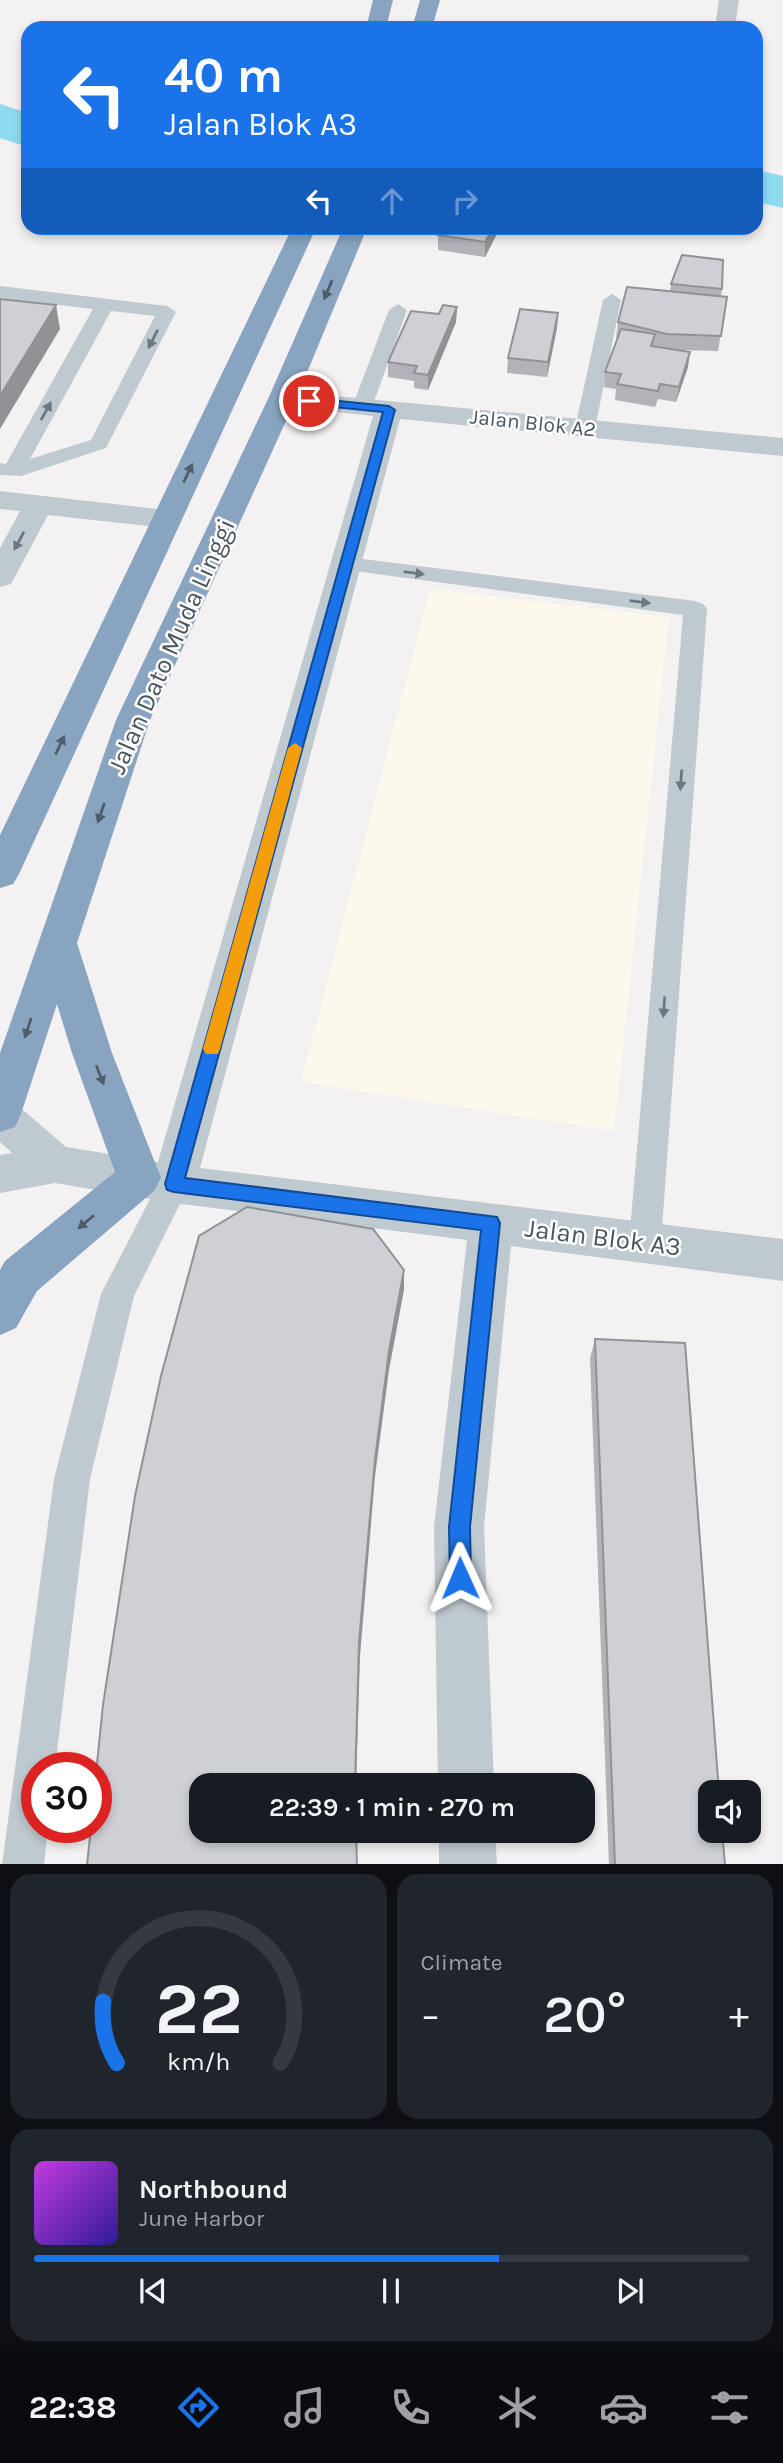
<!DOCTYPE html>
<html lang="en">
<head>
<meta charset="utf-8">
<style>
	:root { --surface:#171b24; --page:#20242c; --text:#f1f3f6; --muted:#9ea1a6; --line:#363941; --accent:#1a73e8 }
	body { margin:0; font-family:Karla,sans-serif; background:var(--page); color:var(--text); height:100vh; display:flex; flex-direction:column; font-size:26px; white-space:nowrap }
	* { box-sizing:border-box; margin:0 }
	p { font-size:23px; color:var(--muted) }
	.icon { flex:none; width:38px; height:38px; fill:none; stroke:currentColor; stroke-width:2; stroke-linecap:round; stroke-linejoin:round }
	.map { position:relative; height:1864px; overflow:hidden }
	.side { display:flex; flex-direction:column; gap:10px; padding:10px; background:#0d0f14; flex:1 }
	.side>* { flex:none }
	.top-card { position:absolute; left:21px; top:21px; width:742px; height:214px; border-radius:21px; box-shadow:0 4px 10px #0003; background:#1a73e8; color:#fff; overflow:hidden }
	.controls { position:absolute; left:698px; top:1780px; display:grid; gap:14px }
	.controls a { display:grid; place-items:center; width:63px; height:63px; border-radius:14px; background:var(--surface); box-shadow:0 4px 10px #0003; font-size:35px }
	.speed { position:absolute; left:21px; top:1752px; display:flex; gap:14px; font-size:35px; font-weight:700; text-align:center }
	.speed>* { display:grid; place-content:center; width:91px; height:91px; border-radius:50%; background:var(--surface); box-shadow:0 4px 10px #0003; line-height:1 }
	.speed .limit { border:10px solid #d22; background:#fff; color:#111 }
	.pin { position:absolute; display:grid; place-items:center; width:60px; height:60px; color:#fff; margin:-30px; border:4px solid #fff; border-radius:50%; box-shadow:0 2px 7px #0007 }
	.me { position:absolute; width:77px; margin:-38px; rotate:359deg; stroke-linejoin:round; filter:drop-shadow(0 0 5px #0008) }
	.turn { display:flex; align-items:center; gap:24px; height:147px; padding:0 28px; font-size:32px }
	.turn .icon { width:91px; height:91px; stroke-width:2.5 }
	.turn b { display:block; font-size:49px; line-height:60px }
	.lanes { display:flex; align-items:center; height:66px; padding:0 28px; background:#0003; justify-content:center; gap:35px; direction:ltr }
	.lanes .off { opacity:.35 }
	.big { font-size:52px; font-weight:600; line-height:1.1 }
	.side .tile { flex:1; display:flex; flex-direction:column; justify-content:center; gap:10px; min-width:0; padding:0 24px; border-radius:21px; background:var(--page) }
	.side .dial { align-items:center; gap:0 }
	.dial svg { height:182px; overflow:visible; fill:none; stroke:var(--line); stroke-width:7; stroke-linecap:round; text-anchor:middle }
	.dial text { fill:var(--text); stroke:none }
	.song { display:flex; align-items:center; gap:21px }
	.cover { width:84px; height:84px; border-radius:10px; background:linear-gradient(135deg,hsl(290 70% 55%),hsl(250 70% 35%)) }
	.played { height:7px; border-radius:4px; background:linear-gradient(90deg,var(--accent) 65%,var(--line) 65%) }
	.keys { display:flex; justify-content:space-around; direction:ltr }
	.heat { display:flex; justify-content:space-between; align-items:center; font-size:38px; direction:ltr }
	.side .tiles { flex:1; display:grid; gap:10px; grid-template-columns:1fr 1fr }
	.tile:last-child { grid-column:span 2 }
	.trip { position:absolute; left:189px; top:1773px; width:406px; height:70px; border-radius:21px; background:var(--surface); box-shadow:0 4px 10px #0003; font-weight:600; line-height:70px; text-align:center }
	.menu { display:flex; height:112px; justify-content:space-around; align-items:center; background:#090b0e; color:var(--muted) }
	.menu .icon { width:49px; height:49px }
	.menu .selected { color:var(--accent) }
	.menu b { font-size:32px; color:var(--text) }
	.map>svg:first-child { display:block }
</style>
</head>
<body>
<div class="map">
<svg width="783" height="1865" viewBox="0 0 783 1865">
	<rect width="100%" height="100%" fill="#f3f1f1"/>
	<path fill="#fdf8ec" d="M430,589L669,617L614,1131L301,1082Z"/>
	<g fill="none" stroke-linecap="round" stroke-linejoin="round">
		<g fill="#8ddbee" fill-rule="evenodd">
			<path d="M0,104L28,113V147L0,138Z"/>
			<path d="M756,170L783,176V208L756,202Z"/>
		</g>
		<g fill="#bfc9d0" fill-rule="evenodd">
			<path d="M0,286L167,306L176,312L106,448L21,476L0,475V463L6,464L93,309L0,298ZM111,311L155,316L91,440L30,459Z"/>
			<path d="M612,294L621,300L595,428L592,432H578L575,428L603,300Z"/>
			<path d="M398,304L407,310L372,407L369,411H355L352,407L389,310Z"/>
			<path d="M347,557L695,601L703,604L707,609L661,1242L657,1252L645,1257L633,1252L629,1242L683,615L339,569L336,564L339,559Z"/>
			<path d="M174,1170L185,1174L190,1184L134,1296L90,1479L55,1768H37V1827H48L44,1865H2L54,1479L101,1294L163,1174Z"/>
		</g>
		<g fill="#bfc9d0" fill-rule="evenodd">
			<path d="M719,0H739L736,20L740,28H720L716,20Z"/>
			<path d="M282,391L783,438V456L400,419L200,1168L783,1239V1281L511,1246L484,1527L494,1785H438L434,1527L467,1240L174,1203L55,1183L0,1193V1155L12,1153L0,1142V1098L15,1103L66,1147L158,1162L373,416L272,405L268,399L272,393Z"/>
			<path d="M0,491L166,510L177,512L181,519L177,526L166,528L48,515L11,584L0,587V548L20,511L0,509Z"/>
			<path d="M439,1830H495L497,1865H439Z"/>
		</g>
		<g fill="#89a4c0" fill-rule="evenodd">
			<path d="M373,0H393L386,28H366Z"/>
			<path d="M420,0H440L432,28H412Z"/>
			<path d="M292,228H316L19,874L13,884L0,888V835Z"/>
			<path d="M343,228H367L296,399L150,720L77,943L112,1053L161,1178L154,1191L37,1291L16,1328L0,1335V1270L5,1261L115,1172L72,1053L57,1004L21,1114L15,1127L0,1132V1053L116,720L268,399Z"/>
		</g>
	</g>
	<g fill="#b1b3b8">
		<path d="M500,228L485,257L438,250V235Z"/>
		<path d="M671,284L722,289L721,297H727L718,351L679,350L688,367L676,402L658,399L655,407L615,400L616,389L604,387L605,372L618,338H616L618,322L670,292Z"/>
		<path d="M457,307L456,322L428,390L414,388V381L388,377V362L439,314Z"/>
		<path d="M558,313L557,328L547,377L507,373L508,358Z"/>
		<path d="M595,1339L725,1865H609L590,1358Z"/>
	</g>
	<g fill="#909296">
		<path d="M493,228H500L485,257V242Z"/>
		<path d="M56,305L60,329L0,429V396Z"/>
		<path d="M457,307L456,322L428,390V375Z"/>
		<path d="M558,313L557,328L547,377L548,362Z"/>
		<path d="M690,352L688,367L676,402L679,387Z"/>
		<path d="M404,1270V1290L389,1370L375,1476L360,1656L356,1785H355L359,1642L375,1459L389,1351Z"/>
	</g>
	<g fill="#ced0d6" stroke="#909296" stroke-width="2">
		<path d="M442,228H493L485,242L438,235Z"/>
		<path d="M682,255L723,260L722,289L671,284Z"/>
		<path d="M627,287L727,297L721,336L667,334L618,322Z"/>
		<path d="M0,299L56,305L0,396Z"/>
		<path d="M443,305L457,307L428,375L414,373L417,366L388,362L411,311L439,314Z"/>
		<path d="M520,309L558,313L548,362L508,358Z"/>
		<path d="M621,329L655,334L651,346L690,352L679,387L660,384L658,391L617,384L621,374L605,372Z"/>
		<path d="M247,1207L373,1229L404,1270L389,1351L375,1459L359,1642L355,1785H201V1830H356L357,1865H87L91,1827H96V1774L103,1705L135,1496L161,1376L199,1236Z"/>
		<path d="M595,1339L685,1343L719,1792H710V1830H722L725,1865H615Z"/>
	</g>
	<defs><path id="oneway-solid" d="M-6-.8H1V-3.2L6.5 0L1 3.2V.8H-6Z" transform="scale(1.75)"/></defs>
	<g fill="#4f5d69">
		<use href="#oneway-solid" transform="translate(328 290) rotate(113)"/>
		<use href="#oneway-solid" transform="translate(188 473) rotate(-65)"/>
		<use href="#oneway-solid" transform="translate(60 745) rotate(-65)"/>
		<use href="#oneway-solid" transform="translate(101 813) rotate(109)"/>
		<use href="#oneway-solid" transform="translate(28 1028) rotate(108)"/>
		<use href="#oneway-solid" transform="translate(100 1075) rotate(69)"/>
		<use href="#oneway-solid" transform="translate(86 1222) rotate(140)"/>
	</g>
	<g fill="#6c7881">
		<use href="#oneway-solid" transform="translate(153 339) rotate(117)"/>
		<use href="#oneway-solid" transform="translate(46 411) rotate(-61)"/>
		<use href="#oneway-solid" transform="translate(19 541) rotate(118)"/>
		<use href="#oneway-solid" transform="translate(414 573) rotate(7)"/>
		<use href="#oneway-solid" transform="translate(640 602) rotate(7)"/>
		<use href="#oneway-solid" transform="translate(681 780) rotate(94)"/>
		<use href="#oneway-solid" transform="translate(664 1007) rotate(94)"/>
	</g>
	<path fill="#1a73e8" stroke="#114b97" stroke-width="2" d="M309,398L389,406L395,410L185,1178L497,1217L500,1223L470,1527L471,1578L468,1586L460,1589L453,1586L450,1578L449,1527L481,1230L174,1192L167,1190L165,1184L383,412L305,404V399Z"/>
	<path fill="#f59e0b" d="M295,743L302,748L220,1049L218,1054H206L203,1049L288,748Z"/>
	<g text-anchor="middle" stroke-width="5" stroke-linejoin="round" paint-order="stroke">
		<g font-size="21" fill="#49555f" stroke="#fff">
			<text transform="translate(533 423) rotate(6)" y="7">Jalan Blok A2</text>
		</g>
		<g font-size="26" fill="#49555f" stroke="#fff">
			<text transform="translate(171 646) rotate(-66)" y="9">Jalan Dato Muda Linggi</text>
			<text transform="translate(603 1237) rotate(7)" y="9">Jalan Blok A3</text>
		</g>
	</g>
</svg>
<div class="controls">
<a><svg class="icon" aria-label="sound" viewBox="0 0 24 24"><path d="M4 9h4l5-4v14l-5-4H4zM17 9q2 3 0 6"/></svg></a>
</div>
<div class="speed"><div class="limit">30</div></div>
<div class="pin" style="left:309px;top:401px;background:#d93025"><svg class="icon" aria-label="arrive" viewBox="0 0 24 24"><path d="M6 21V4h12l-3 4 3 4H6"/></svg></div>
<svg class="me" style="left:460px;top:1578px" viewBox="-20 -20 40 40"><path d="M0-17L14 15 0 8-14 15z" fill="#1a73e8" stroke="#fff" stroke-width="4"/></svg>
<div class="trip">22:39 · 1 min · 270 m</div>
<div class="top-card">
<div class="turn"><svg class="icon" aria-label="left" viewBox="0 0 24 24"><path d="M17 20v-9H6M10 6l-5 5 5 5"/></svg><div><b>40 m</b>Jalan Blok A3</div></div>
<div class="lanes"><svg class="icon" aria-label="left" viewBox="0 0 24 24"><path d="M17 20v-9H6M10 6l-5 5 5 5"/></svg><svg class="icon off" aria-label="ahead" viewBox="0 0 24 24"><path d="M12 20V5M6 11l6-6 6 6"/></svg><svg class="icon off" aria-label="right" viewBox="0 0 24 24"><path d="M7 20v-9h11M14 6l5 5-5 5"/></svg></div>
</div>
</div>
<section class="side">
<div class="tiles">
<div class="tile dial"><svg viewBox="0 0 100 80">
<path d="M14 69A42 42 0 1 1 86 69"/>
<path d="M14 69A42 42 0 0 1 8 42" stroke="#1a73e8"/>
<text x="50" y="56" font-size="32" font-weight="700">22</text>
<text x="50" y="72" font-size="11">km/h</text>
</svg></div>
<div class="tile"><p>Climate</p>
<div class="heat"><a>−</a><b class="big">20°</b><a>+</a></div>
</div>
<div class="tile">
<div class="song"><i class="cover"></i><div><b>Northbound</b><p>June Harbor</p></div></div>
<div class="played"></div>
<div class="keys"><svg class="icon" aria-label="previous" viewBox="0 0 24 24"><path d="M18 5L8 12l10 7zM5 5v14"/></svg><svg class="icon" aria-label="pause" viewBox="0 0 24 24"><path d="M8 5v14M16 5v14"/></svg><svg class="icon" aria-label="next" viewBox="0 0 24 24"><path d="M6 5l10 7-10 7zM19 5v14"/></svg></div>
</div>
</div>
</section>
<nav class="menu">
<b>22:38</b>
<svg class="icon selected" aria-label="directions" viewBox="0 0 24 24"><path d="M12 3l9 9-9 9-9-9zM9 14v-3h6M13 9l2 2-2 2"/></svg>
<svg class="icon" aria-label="music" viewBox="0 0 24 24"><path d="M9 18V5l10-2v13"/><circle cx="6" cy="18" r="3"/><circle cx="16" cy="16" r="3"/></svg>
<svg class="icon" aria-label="phone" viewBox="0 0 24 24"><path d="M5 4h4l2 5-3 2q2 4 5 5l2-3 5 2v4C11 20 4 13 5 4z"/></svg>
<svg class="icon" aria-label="climate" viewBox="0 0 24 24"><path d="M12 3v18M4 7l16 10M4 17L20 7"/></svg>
<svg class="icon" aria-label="car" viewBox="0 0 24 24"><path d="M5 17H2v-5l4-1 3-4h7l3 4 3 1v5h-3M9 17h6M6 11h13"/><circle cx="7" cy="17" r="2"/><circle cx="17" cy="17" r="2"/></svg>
<svg class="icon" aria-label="filters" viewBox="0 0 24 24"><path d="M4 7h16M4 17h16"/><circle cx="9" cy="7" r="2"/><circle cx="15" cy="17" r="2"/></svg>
</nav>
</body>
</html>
